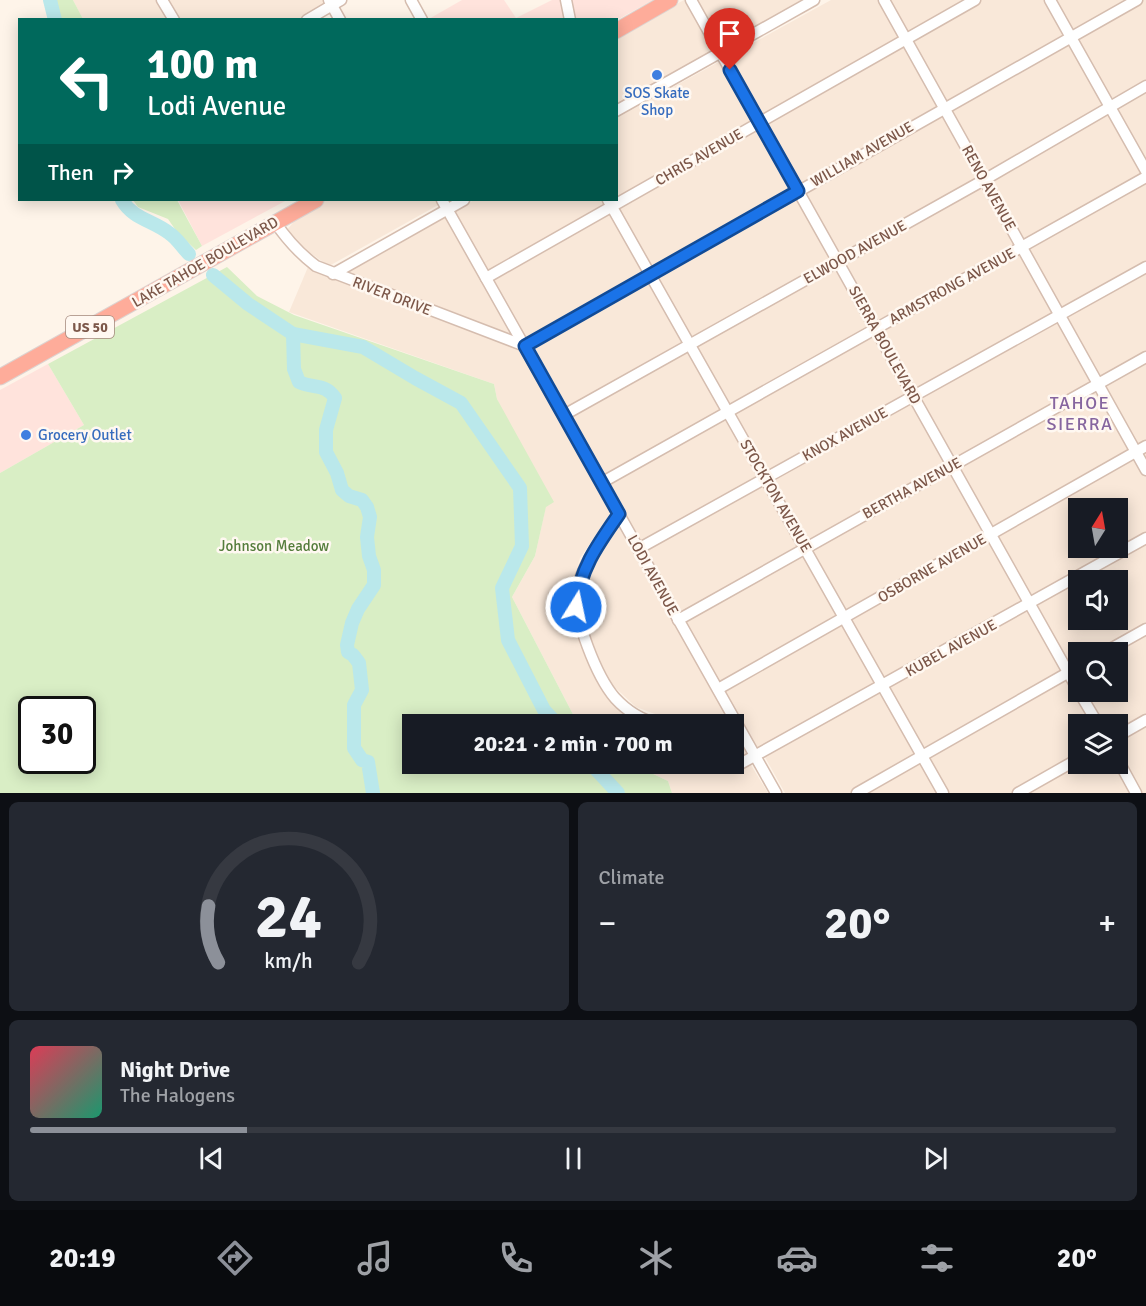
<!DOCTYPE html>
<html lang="en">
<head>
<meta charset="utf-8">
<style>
	:root { --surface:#171b24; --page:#242831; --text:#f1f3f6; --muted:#9ea1a6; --line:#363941; --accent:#8c9099 }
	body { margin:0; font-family:Signika,sans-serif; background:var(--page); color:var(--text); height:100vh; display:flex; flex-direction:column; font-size:22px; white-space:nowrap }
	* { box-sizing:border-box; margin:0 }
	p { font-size:20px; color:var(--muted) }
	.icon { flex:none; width:33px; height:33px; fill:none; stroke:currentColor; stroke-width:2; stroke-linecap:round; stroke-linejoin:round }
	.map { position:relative; height:793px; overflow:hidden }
	.side { display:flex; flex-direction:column; gap:9px; padding:9px; background:#0d0f14; flex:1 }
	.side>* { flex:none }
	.hud { position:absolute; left:18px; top:18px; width:600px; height:183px; border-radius:0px; box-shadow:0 3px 15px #0003; background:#00695c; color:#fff; overflow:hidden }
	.needle { width:39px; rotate:11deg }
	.buttons { position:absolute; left:1068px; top:498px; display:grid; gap:12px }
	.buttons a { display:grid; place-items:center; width:60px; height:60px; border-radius:0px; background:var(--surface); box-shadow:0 3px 15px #0003; font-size:30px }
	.speed { position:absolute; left:18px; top:696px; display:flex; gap:12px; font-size:30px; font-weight:700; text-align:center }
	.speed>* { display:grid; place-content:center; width:78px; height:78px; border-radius:50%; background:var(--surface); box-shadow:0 3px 15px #0003; line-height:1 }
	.speed .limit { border:3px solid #111; border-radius:9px; background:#fff; color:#111 }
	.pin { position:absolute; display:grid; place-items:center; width:51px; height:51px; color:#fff; margin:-62px -26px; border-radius:50% 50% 50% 0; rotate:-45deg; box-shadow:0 0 6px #0007 }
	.pin .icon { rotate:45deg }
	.me { position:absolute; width:66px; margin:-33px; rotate:10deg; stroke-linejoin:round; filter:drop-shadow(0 0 4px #0008) }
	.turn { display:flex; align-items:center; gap:21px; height:126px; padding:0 30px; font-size:27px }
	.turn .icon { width:78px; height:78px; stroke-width:2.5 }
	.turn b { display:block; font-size:42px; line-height:51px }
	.then { display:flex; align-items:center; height:57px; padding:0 30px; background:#0003; gap:12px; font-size:22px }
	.big { font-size:45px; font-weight:800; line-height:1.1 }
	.side .tile { flex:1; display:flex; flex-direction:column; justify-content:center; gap:9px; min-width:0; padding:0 21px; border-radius:9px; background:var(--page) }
	.side .dial { align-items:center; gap:0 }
	.dial svg { height:156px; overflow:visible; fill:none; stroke:var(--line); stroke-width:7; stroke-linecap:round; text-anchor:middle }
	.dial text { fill:var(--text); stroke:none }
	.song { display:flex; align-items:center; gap:18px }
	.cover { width:72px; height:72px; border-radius:9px; background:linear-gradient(135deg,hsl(350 70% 55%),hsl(160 70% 35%)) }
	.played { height:6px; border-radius:3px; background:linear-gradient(90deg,var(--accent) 20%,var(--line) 20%) }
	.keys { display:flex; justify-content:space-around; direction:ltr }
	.heat { display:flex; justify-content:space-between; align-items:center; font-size:33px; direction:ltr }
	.side .tiles { flex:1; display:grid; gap:9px; grid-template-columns:1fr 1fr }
	.tile:last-child { grid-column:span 2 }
	.trip { position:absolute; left:402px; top:714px; width:342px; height:60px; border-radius:0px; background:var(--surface); box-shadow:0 3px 15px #0003; font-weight:800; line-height:60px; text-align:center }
	.dock { display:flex; height:96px; justify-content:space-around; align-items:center; background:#090b0e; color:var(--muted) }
	.dock .icon { width:42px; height:42px }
	.dock .active { color:var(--accent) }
	.dock b { font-size:27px; color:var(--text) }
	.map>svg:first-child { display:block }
</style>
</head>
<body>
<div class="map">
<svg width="1146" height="793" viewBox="0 0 1146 793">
	<rect width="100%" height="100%" fill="#fef4e9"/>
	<g fill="#f9e8d9" fill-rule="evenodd">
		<path d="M73,0H157L168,19H83Z"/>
		<path d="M165,0H326L329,4L301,19L177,20Z"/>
		<path d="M684,0H811L617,105L616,37Z"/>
		<path d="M831,0H1146V793H785L761,750L734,757V724H682L636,707L607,680L581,612V589L601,545L623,512L533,344L346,272L474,200H616L617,118ZM1078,508H1118V548H1078ZM1078,580H1118V620H1078ZM1078,652H1118V692H1078ZM1078,724H1118V764H1078Z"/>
		<path d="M318,200H447L329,266L299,245L286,231L309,204Z"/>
		<path d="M308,267L515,347L523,353L611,509L610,515L580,558L569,595L571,610L592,671L599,686L611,700L661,724H578L512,597L535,556L546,506L497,399L494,384L289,312Z"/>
		<path d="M632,764H723L730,766L751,765L768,793H672L668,781Z"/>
	</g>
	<g fill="#ffe3dc">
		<path d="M462,0H504L516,18L552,0H653L617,20H427Z"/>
		<path d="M178,200H287L202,246Z"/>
		<path d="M48,364L84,425L0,473V390Z"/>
	</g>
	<g fill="#d9eec5" fill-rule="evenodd">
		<path d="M55,0H73L83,19H61Z"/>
		<path d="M133,200H177L202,246L196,250L177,232L168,219L138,207Z"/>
		<path d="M227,267L257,296L294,315L494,384L497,399L554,502L546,507L535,556L512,597L578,724H412V764H632L668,781L672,793H0V473L84,425L48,364ZM32,710H82V760H32Z"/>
	</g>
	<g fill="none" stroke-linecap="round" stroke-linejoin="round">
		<g stroke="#bae8eb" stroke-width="14">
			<path d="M50,0L55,20"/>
			<path d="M122,200C133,219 152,220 169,233C177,238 182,247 189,254"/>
			<path d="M213,275L248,304L293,334L363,347L415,378L461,403L520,488L522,546L502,588L508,640L544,710L557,724"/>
			<path d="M293,334L294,369L299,382C314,389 325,383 335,398L326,430V452L337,473L342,490L349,496L362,500L367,507L370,517L367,537L369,556L374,570V585L358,609L352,623L347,645L348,652L353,655L359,663L362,690L354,705V748L362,760L368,762L373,793"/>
			<path d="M591,764L618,793"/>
		</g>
		<g stroke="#d5bdaf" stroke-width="13">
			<g id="minor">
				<path d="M162,0L174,20"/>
				<path d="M329,0L340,20"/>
				<path d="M411,0L422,20"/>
				<path d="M566,0L570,20"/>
				<path d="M691,0L1078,690"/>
				<path d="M884,0L1146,470"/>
				<path d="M1050,0L1146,171"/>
				<path d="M307,20L341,0"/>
				<path d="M616,111L814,0"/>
				<path d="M442,200L776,793"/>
				<path d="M608,200L943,793"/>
				<path d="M275,222C287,240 299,253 316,266L525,346C730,232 932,114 1137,0"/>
				<path d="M333,274L464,200"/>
				<path d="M486,278L975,0"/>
				<path d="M564,415L984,180L1146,86"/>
				<path d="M601,483L1146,177"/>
				<path d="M619,514C603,538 582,562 577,591C573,618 597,677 615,698C627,711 641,720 658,724"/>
				<path d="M638,549L1146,267"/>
				<path d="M678,620L1146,357"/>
				<path d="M1105,652L1146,629"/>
				<path d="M718,689L1146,446"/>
				<path d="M1079,692L1098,724"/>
				<path d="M1118,736L1146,720"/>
				<path d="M1118,760L1136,793"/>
				<path d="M730,764H740L1146,538"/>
				<path d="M857,793L1078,667"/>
				<path d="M1018,793L1078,759"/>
			</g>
		</g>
		<g stroke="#ddd3d0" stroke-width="17">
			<g id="highway">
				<path d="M616,31L670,0"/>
				<path d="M0,377L316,200"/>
			</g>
		</g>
		<use href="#minor" stroke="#fff" stroke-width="10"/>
		<use href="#highway" stroke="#feac9a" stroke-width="15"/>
	</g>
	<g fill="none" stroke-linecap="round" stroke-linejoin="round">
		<g stroke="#114b97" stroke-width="15">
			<path id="route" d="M576,607C579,570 598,544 619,514L525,346L798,191L730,70"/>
		</g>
		<use href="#route" stroke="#1a73e8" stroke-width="10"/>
	</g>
	<g fill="#3f7fe0" stroke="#fff8f1" stroke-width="2">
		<circle cx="657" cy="75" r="6"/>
		<circle cx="26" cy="435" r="6"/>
	</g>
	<g text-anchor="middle" stroke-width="5" stroke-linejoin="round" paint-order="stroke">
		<rect fill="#fff8f1" stroke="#a3877b" stroke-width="1.5" x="66" y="316" width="48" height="22" rx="4.5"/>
		<g font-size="14" font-weight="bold" fill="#7c5749">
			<text x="90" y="332">US 50</text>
		</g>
		<g font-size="15" fill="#366cbe" stroke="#fff8f1">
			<text x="657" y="98">SOS Skate<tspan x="657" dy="17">Shop</tspan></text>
			<text x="38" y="440" text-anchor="start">Grocery Outlet</text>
		</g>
		<g font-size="15" fill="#7c5749" stroke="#fff8f1">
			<text transform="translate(862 154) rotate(-30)" y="5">WILLIAM AVENUE</text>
			<text transform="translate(699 157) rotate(-30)" y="5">CHRIS AVENUE</text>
			<text transform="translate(989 188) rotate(61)" y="5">RENO AVENUE</text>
			<text transform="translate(855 252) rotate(-29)" y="5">ELWOOD AVENUE</text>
			<text transform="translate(205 262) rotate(-30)" y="5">LAKE TAHOE BOULEVARD</text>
			<text transform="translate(952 286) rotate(-29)" y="5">ARMSTRONG AVENUE</text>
			<text transform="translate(392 296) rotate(21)" y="5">RIVER DRIVE</text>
			<text transform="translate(885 345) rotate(61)" y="5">SIERRA BOULEVARD</text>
			<text transform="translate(845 434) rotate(-29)" y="5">KNOX AVENUE</text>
			<text transform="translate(912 488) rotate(-29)" y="5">BERTHA AVENUE</text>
			<text transform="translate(776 496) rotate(60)" y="5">STOCKTON AVENUE</text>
			<text transform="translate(932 568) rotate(-30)" y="5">OSBORNE AVENUE</text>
			<text transform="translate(653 575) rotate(61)" y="5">LODI AVENUE</text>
			<text transform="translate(951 648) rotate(-29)" y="5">KUBEL AVENUE</text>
		</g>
		<g font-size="15" fill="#557d3c" stroke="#fff8f1">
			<text x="274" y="551">Johnson Meadow</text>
		</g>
		<g font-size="18" letter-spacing="1.5" fill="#86659f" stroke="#fff8f1">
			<text x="1080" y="409">TAHOE<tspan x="1080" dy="21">SIERRA</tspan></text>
		</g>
	</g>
</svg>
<div class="buttons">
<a><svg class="needle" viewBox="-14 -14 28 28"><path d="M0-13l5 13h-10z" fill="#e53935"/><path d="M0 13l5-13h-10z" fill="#9ea1a6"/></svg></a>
<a><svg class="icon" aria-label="sound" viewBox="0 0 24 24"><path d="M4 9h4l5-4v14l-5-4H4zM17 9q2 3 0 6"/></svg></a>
<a><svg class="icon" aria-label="search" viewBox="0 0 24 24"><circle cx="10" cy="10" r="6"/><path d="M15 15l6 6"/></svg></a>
<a><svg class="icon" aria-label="layers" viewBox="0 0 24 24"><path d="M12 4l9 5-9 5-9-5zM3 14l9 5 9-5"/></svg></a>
</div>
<div class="speed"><div class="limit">30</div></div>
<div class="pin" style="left:730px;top:70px;background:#d93025"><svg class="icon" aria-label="arrive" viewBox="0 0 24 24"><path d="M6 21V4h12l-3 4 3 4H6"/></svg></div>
<svg class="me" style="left:576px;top:607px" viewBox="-20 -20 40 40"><circle r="17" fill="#1a73e8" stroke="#fff" stroke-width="3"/><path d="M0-11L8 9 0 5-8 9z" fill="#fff"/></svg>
<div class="trip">20:21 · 2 min · 700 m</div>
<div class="hud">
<div class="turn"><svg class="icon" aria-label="left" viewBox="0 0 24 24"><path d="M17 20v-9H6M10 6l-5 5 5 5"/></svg><div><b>100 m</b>Lodi Avenue</div></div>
<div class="then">Then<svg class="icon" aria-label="right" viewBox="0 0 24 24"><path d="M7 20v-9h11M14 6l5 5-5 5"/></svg></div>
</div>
</div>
<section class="side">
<div class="tiles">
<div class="tile dial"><svg viewBox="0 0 100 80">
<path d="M14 69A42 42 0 1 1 86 69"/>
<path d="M14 69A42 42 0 0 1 9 40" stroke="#8c9099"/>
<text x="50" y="56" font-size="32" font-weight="700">24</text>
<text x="50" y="72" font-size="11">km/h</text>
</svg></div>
<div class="tile"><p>Climate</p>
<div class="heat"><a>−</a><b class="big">20°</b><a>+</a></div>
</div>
<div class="tile">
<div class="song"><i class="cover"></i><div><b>Night Drive</b><p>The Halogens</p></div></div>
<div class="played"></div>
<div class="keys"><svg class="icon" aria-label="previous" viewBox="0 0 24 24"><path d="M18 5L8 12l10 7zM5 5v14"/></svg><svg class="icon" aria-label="pause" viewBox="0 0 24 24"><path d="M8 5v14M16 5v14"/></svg><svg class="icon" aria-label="next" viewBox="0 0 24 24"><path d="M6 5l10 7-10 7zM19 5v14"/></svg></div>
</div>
</div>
</section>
<nav class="dock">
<b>20:19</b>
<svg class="icon active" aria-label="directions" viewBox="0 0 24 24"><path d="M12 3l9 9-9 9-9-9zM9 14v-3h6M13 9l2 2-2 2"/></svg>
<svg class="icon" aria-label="music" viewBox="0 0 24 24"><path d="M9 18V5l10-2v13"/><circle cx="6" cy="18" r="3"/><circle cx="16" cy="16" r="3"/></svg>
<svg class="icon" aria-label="phone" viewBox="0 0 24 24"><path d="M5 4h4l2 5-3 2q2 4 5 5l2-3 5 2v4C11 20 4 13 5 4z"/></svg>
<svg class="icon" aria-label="climate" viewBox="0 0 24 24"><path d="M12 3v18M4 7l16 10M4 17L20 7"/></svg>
<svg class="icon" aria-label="car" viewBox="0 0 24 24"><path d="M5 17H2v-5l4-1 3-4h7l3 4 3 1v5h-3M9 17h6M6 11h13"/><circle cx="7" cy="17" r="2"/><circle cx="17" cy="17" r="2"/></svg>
<svg class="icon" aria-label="filters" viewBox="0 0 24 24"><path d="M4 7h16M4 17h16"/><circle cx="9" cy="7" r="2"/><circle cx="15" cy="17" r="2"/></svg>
<b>20°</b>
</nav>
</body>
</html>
